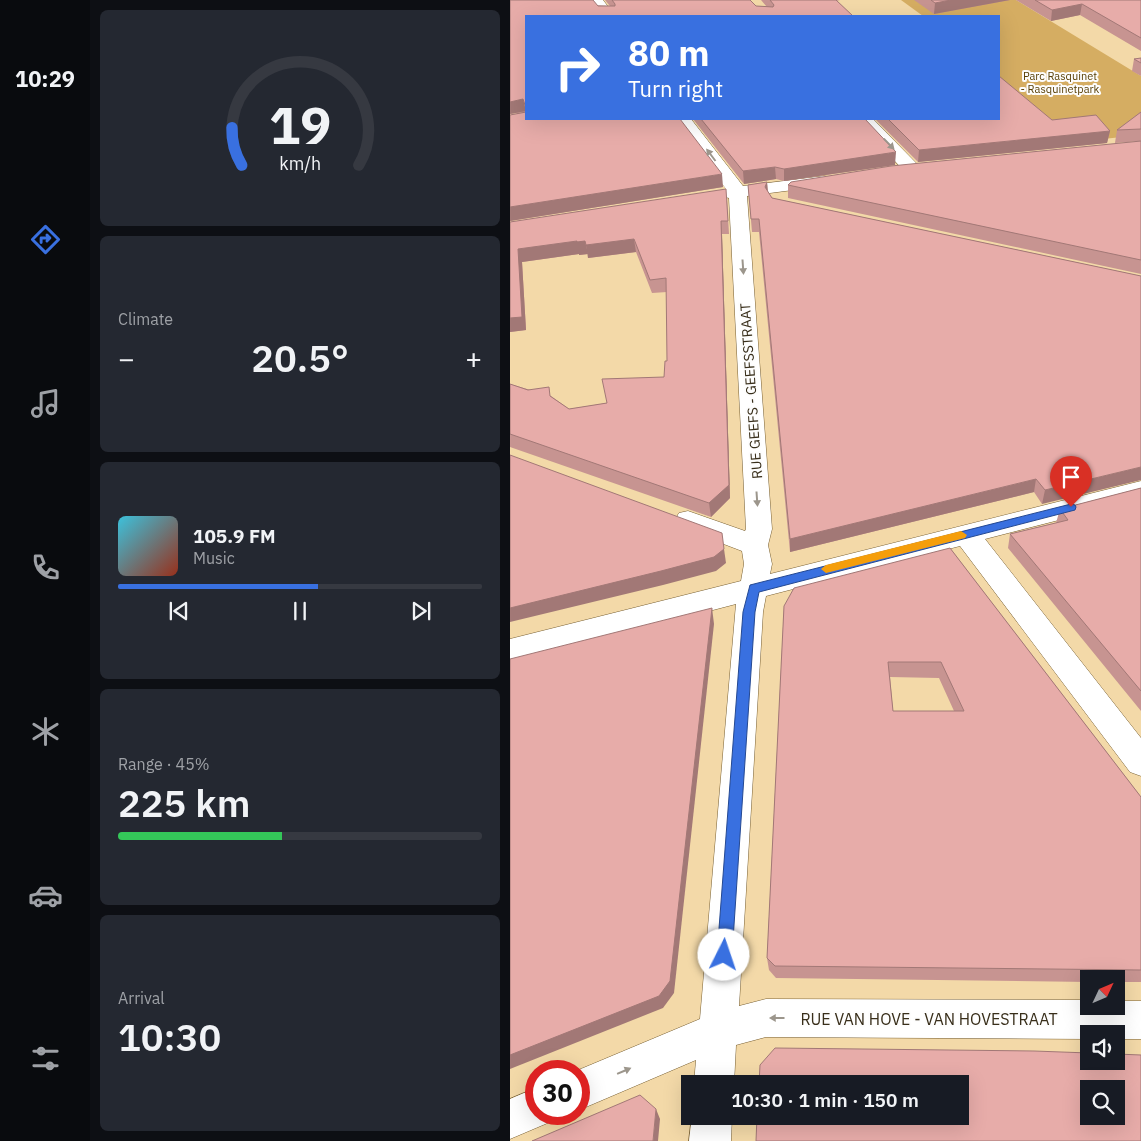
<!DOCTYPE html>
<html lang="en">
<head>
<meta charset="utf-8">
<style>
	:root { --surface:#171b24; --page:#242831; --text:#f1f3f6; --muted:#9ea1a6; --line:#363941; --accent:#3970e0 }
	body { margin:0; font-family:"IBM Plex Sans",sans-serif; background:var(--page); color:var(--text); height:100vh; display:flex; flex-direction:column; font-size:19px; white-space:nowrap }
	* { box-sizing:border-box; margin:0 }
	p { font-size:16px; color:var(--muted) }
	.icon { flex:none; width:28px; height:28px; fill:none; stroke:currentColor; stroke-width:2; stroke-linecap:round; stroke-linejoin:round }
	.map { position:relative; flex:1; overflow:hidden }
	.drawer { display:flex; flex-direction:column; gap:10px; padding:10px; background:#0d0f14; width:420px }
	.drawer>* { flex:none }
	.guide { position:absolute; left:15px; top:15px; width:475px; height:105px; border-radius:0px; box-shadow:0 5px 20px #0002; background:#3970e0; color:#fff; overflow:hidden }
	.needle { width:32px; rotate:46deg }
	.tools { position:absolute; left:570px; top:970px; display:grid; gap:10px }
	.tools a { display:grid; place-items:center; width:45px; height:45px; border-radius:0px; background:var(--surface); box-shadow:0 5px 20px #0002; font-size:25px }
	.speed { position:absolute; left:15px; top:1060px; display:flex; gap:10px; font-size:25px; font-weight:700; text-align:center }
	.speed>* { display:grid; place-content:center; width:65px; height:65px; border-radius:50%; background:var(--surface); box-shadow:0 5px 20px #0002; line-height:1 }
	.speed .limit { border:8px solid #d22; background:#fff; color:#111 }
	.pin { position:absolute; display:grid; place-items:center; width:42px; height:42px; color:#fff; margin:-51px -21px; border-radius:50% 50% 50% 0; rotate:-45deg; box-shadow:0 0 5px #0007 }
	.pin .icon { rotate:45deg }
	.me { position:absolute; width:55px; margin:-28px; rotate:4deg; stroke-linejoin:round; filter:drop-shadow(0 0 4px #0008) }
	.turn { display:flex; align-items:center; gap:18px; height:105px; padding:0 20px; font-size:22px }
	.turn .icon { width:65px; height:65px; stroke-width:2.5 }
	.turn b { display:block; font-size:35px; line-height:42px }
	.big { font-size:38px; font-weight:600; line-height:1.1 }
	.drawer .tile { flex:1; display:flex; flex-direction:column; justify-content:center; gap:8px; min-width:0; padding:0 18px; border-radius:8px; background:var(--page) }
	.drawer .dial { align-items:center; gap:0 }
	.dial svg { height:130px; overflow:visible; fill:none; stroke:var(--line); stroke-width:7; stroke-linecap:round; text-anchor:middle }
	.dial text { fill:var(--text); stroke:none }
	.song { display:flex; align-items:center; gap:15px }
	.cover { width:60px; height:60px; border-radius:8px; background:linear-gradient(135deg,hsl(190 70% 55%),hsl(10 70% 35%)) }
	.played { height:5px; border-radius:2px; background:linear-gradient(90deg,var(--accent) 55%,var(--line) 55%) }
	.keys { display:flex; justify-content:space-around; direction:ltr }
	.heat { display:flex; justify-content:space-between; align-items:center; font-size:28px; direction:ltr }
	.charge { height:8px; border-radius:4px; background:linear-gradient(90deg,#34c759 45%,var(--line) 0) }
	.trip { position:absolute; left:171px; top:1075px; width:288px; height:50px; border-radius:0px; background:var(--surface); box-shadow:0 5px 20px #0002; font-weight:600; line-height:50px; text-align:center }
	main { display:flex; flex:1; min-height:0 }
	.dock { display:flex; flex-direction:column; width:90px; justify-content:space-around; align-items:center; background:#090b0e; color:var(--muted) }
	.dock .icon { width:35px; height:35px }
	.dock .active { color:var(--accent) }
	.dock b { font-size:22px; color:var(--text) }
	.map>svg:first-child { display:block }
</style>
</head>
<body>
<main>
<nav class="dock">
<b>10:29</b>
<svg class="icon active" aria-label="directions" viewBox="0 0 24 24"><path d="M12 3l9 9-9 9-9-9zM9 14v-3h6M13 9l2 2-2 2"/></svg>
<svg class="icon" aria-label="music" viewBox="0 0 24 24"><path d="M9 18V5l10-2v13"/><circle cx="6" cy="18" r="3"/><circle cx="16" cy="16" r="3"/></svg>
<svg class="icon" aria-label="phone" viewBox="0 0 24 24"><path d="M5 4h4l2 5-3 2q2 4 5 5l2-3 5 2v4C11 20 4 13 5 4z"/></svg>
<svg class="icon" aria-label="climate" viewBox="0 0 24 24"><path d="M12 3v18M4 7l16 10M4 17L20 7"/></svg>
<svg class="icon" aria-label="car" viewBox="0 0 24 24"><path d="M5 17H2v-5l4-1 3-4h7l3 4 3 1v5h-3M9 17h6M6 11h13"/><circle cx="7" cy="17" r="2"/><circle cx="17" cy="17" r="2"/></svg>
<svg class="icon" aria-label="filters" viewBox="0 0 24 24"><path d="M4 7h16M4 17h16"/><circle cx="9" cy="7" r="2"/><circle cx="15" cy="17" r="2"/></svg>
</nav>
<section class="drawer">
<div class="tile dial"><svg viewBox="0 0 100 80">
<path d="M14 69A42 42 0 1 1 86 69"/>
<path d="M14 69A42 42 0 0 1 8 46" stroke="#3970e0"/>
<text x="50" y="56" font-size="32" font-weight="700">19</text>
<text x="50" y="72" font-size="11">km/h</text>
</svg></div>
<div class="tile"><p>Climate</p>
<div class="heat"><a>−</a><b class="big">20.5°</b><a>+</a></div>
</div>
<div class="tile">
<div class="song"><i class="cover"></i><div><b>105.9 FM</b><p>Music</p></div></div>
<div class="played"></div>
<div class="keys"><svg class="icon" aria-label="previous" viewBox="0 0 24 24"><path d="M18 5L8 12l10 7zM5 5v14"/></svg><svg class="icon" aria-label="pause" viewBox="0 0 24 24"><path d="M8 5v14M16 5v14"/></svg><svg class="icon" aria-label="next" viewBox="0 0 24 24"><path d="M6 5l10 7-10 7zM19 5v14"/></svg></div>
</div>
<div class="tile"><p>Range · 45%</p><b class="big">225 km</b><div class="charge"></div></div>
<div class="tile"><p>Arrival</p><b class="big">10:30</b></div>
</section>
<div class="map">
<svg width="631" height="1141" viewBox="0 0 631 1141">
	<rect width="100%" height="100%" fill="#f3d9a8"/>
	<path fill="#d5ad62" d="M391,0H506L631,76V135L593,139L535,132L489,94V16H413Z"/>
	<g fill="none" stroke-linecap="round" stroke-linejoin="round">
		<g stroke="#786033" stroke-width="1">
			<g id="minor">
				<path d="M79,0H93L105,16H91Z"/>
				<path d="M165,119H181L233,186L314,176L320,177L323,181L320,185L314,186L237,196L262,529L258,545L262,564L260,574L631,481V499L475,539L631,738V776L620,772L450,546L256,596L253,612L229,1006L256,999L579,1000V1006H606V1001H631V1039H606V1034H579V1039L256,1037L226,1045L224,1084H184L186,1060L69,1110V1071H66L190,1019L226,604L0,663V639L231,581L234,564L232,551L169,527L165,520L169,513L178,511L235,531L236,529L219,198L215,197L212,193L216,189Z"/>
				<path d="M346,119H363L409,166L412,170L409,174L403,175L397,174Z"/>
				<path d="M26,1088V1114H44L40,1122L0,1139V1099Z"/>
				<path d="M182,1116H222L221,1141H179Z"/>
			</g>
		</g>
		<use href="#minor" fill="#fff" fill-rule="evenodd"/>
	</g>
	<g fill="#c79491" fill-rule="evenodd">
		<path d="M0,0L100,6L95,0H240L246,6L257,7L251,0H330L326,1L343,16H16V119L213,187L0,221V115L16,112L0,114Z"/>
		<path d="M404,0H500L424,14Z"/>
		<path d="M506,0H631V51L570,15L541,21Z"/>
		<path d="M631,58V76L622,71L624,59Z"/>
		<path d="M631,112V141L605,143L607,130Z"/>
		<path d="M183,119H355L385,165L274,181L266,179L234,184Z"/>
		<path d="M365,119H489L542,120L600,131L597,143L408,162Z"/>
		<path d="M631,141V274L278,198V185Z"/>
		<path d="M257,182L258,192L262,198L631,276L532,504L524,492L280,552L249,232H242L238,185Z"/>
		<path d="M217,201L219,234H212L220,498L201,517L0,447V384L41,396L59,409L97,403L154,377L157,361V292L142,293L126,252L78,258V254L69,255V254L12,262L16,330L0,332V222Z"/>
		<path d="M631,488V711L498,548L500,534L546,523L550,509Z"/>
		<path d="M440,548L631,797V982H606V979H579V982L266,978L259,970L257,958L274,606ZM380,677L429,678L444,711H383Z"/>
	</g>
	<g fill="#a27876">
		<path d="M441,0H500L424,14L425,3Z"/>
		<path d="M572,4L570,15L541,21L542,10Z"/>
		<path d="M13,99L16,111L0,114V102Z"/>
		<path d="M600,131L597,143L408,162L409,150Z"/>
		<path d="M386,152L385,165L274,181V169Z"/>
		<path d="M265,167L266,179L234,184L233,171Z"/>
		<path d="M212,174L213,187L0,221V207Z"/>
		<path d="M257,182L258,195L255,187Z"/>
		<path d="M211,221L212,234L220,498L201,517L199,503Z"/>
		<path d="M124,239L126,252L78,258L76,245Z"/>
		<path d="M67,241H75L78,254L69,255V254L12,262L16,330L0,332V318L8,249Z"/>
		<path d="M631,467V480L532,504L535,490Z"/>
		<path d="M526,479L524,492L280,552V539Z"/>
		<path d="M214,549L216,563L206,571L153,585L0,622V608Z"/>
		<path d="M202,608L204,624L164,993L153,1008L0,1069V1055Z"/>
		<path d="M146,1109L150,1119L148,1141H143Z"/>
	</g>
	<g fill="#e7aca9" stroke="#a27876" fill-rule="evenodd">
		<path d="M0,0H83L88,6H105V4L102,0H240L246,6L263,7L264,5L260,0H326L343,16H16V105H15L13,99L0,102Z"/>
		<path d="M421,0H441L425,3Z"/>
		<path d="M525,0H631V38L572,4L542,10Z"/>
		<path d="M631,58V63L624,59Z"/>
		<path d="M489,76L542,120L586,115L600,131L409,150L378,119H489Z"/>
		<path d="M16,112V119H170L212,174L0,207V115Z"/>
		<path d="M631,112V129L607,130Z"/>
		<path d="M191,119H355L386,152L274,169L265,167L233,171Z"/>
		<path d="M631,141V260L278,185L281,182L381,166Z"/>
		<path d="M257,182L255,187L262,198L631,276V467L535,490L526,479L280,539L249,219H241L238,185Z"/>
		<path d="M216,189L218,221H211L219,485L199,503L0,434V384L18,390L39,387L40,396L59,409L97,403L92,379L154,377L155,361H157L156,278L140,280L124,239L76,245L75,241L67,242V241L8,249L12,317L0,318V222Z"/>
		<path d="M0,455L212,533L214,549L204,557L151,571L0,608Z"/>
		<path d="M631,488V691L500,534L558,520L550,509Z"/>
		<path d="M440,548L631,797V970L265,966L257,958L274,606L284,588ZM378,662H431L454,711H383Z"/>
		<path d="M202,608L160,981L149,996L0,1055V659Z"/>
		<path d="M265,1048L524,1051L579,1053V1061H606V1054L631,1055V1141H246L247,1116H450V1084H249L250,1065ZM579,1089H606V1116H579Z"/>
		<path d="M130,1095L146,1109L143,1141H22Z"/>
	</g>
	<defs><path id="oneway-solid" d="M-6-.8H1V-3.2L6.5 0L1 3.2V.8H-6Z" transform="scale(1.25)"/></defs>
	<g fill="#9c968c">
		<use href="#oneway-solid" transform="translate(379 144) rotate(46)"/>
		<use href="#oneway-solid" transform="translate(201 155) rotate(-127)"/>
		<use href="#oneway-solid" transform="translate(233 267) rotate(86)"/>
		<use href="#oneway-solid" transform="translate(247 499) rotate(86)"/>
		<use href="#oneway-solid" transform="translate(267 1018) rotate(-180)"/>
		<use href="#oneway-solid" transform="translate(114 1071) rotate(-23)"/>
	</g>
	<path fill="#3970e0" stroke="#254992" d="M561,504L565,505L566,507L565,510L249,592L245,612L222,955L220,960L214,962L209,960L207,955L233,612L240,585Z"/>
	<path fill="#f59e0b" d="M451,531L457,535L455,538L316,573L311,569L316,565Z"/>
	<g text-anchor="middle" stroke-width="4" stroke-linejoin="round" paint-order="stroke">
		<g font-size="11" fill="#594007" stroke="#fdfdfd">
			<text x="550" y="80">Parc Rasquinet<tspan x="550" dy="13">- Rasquinetpark</tspan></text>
		</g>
		<g font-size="14" fill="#382e1a" stroke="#fdfdfd">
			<text transform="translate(241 391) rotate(-94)" y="5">RUE GEEFS - GEEFSSTRAAT</text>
		</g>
		<g font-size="16" fill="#382e1a" stroke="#fdfdfd">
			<text x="419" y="1025">RUE VAN HOVE - VAN HOVESTRAAT</text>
		</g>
	</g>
</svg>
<div class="tools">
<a><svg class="needle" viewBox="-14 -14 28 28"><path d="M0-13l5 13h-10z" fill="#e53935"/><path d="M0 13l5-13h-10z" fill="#9ea1a6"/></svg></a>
<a><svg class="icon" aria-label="sound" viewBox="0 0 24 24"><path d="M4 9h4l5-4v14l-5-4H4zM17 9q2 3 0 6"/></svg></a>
<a><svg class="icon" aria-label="search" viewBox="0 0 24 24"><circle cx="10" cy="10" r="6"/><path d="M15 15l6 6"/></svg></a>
</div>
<div class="speed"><div class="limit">30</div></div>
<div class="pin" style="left:561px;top:507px;background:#d93025"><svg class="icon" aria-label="arrive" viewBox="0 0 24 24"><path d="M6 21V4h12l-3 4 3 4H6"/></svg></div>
<svg class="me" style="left:214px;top:955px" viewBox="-20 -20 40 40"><circle r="19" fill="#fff"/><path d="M0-13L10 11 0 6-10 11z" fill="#3970e0"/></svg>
<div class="trip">10:30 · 1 min · 150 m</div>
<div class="guide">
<div class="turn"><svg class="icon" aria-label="right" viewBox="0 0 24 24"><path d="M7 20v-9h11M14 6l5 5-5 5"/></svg><div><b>80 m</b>Turn right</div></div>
</div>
</div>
</main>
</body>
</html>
